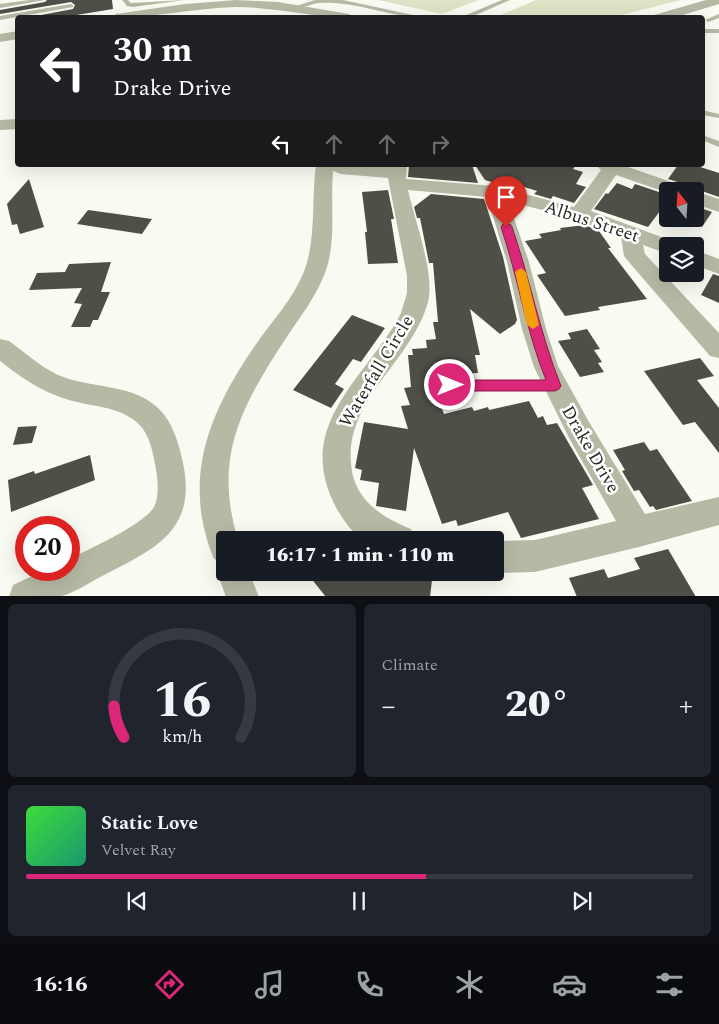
<!DOCTYPE html>
<html lang="en">
<head>
<meta charset="utf-8">
<style>
	:root { --surface:#171b24; --page:#20242c; --text:#f1f3f6; --muted:#9ea1a6; --line:#363941; --accent:#db2777 }
	body { margin:0; font-family:Spectral,serif; background:var(--page); color:var(--text); height:100vh; display:flex; flex-direction:column; font-size:19px; white-space:nowrap }
	* { box-sizing:border-box; margin:0 }
	p { font-size:16px; color:var(--muted) }
	.icon { flex:none; width:28px; height:28px; fill:none; stroke:currentColor; stroke-width:2; stroke-linecap:round; stroke-linejoin:round }
	.map { position:relative; height:596px; overflow:hidden }
	.side { display:flex; flex-direction:column; gap:8px; padding:8px; background:#0d0f14; flex:1 }
	.side>* { flex:none }
	.top-card { position:absolute; left:15px; top:15px; width:690px; height:152px; border-radius:5px; box-shadow:0 5px 20px #0002; background:#202124; color:#fff; overflow:hidden }
	.needle { width:32px; rotate:343deg }
	.controls { position:absolute; left:659px; top:182px; display:grid; gap:10px }
	.controls a { display:grid; place-items:center; width:45px; height:45px; border-radius:5px; background:var(--surface); box-shadow:0 5px 20px #0002; font-size:25px }
	.speed { position:absolute; left:15px; top:516px; display:flex; gap:10px; font-size:25px; font-weight:700; text-align:center }
	.speed>* { display:grid; place-content:center; width:65px; height:65px; border-radius:50%; background:var(--surface); box-shadow:0 5px 20px #0002; line-height:1 }
	.speed .limit { border:8px solid #d22; background:#fff; color:#111 }
	.pin { position:absolute; display:grid; place-items:center; width:42px; height:42px; color:#fff; margin:-51px -21px; border-radius:50% 50% 50% 0; rotate:-45deg; box-shadow:0 0 5px #0007 }
	.pin .icon { rotate:45deg }
	.me { position:absolute; width:55px; margin:-28px; rotate:90deg; stroke-linejoin:round; filter:drop-shadow(0 0 4px #0008) }
	.turn { display:flex; align-items:center; gap:18px; height:105px; padding:0 15px; font-size:22px }
	.turn .icon { width:65px; height:65px; stroke-width:2.5 }
	.turn b { display:block; font-size:35px; line-height:42px }
	.lanes { display:flex; align-items:center; height:48px; padding:0 15px; background:#0003; justify-content:center; gap:25px; direction:ltr }
	.lanes .off { opacity:.35 }
	.big { font-size:38px; font-weight:800; line-height:1.1 }
	.side .tile { flex:1; display:flex; flex-direction:column; justify-content:center; gap:8px; min-width:0; padding:0 18px; border-radius:8px; background:var(--page) }
	.side .dial { align-items:center; gap:0 }
	.dial svg { height:130px; overflow:visible; fill:none; stroke:var(--line); stroke-width:7; stroke-linecap:round; text-anchor:middle }
	.dial text { fill:var(--text); stroke:none }
	.song { display:flex; align-items:center; gap:15px }
	.cover { width:60px; height:60px; border-radius:8px; background:linear-gradient(135deg,hsl(120 70% 55%),hsl(160 70% 35%)) }
	.played { height:5px; border-radius:2px; background:linear-gradient(90deg,var(--accent) 60%,var(--line) 60%) }
	.keys { display:flex; justify-content:space-around; direction:ltr }
	.heat { display:flex; justify-content:space-between; align-items:center; font-size:28px; direction:ltr }
	.side .tiles { flex:1; display:grid; gap:8px; grid-template-columns:1fr 1fr }
	.tile:last-child { grid-column:span 2 }
	.trip { position:absolute; left:216px; top:531px; width:288px; height:50px; border-radius:5px; background:var(--surface); box-shadow:0 5px 20px #0002; font-weight:800; line-height:50px; text-align:center }
	.tabs { display:flex; height:80px; justify-content:space-around; align-items:center; background:#090b0e; color:var(--muted) }
	.tabs .icon { width:35px; height:35px }
	.tabs .current { color:var(--accent) }
	.tabs b { font-size:22px; color:var(--text) }
	.map>svg:first-child { display:block }
</style>
</head>
<body>
<div class="map">
<svg width="719" height="597" viewBox="0 0 719 597">
	<rect width="100%" height="100%" fill="#f9fbf2"/>
	<g fill="#dde3c4">
		<path d="M378,0H479L442,14Z"/>
		<path d="M536,0H681L614,17H496Z"/>
	</g>
	<g fill="#4e5048">
		<path d="M47,0H112L113,9L58,18H25L73,9L75,5L71,2L0,14V10L45,2Z"/>
		<path d="M409,165H472L478,183L408,177Z"/>
		<path d="M475,165H576L573,169L583,172L576,184L586,187L574,203L553,196L551,199L534,194L537,191L508,182L505,186L485,180Z"/>
		<path d="M678,165H694L719,173V197L696,189L690,191L687,185L668,179Z"/>
		<path d="M29,179L44,227L20,234L17,224L12,225L7,204Z"/>
		<path d="M617,183L632,189L635,184L668,195V214L660,211L648,227L594,209L606,193L608,194Z"/>
		<path d="M388,190L394,219H391L398,263L368,264L365,232H367L362,192Z"/>
		<path d="M431,194L484,199L503,257L517,320L515,324L500,334L470,309L480,355H475L478,373L429,375L444,414L472,407L474,411L488,407L489,410L529,401L538,418L543,416L547,425L557,423L593,485L582,488L599,519L521,538L508,512L458,526L456,520L442,524L414,448L406,511L376,506L379,483L360,480L362,470L355,468L364,422L408,429L401,406L410,405L404,388L411,387L408,355H413L412,349L427,348L426,340L436,339L433,322H438L433,263H429L420,218H417L414,207Z"/>
		<path d="M695,206L712,212L702,227L680,219H695Z"/>
		<path d="M88,210L117,214L152,219L142,234L77,224Z"/>
		<path d="M585,225L599,231L611,248H608L647,299L598,307L600,310L565,316L537,275L546,273L525,241L542,238L539,234L561,230L560,228Z"/>
		<path d="M111,262L101,292H110L98,320H93L90,327H71L82,304L74,303L82,288L29,290L37,273L65,272L69,264Z"/>
		<path d="M713,274L719,276V303L701,295Z"/>
		<path d="M352,315L385,328L361,362L353,359L335,384L344,389L331,408L293,390Z"/>
		<path d="M587,329L600,349L594,350L602,362L598,363L604,372L580,377L558,341L571,339L568,333Z"/>
		<path d="M700,358L714,376L697,380L719,408V453L695,422L683,425L644,371Z"/>
		<path d="M37,426L32,443L13,445L18,427Z"/>
		<path d="M644,442L650,451L657,449L692,501L656,510L653,506L650,507L639,490L634,491L622,471L625,470L613,450Z"/>
		<path d="M90,455L95,480L11,512L8,480L34,471L35,474Z"/>
		<path d="M668,549L696,597H577L569,578L604,569L608,578L640,569L634,558Z"/>
		<path d="M306,572H433L430,597H326Z"/>
	</g>
	<g fill="none" stroke-linecap="round" stroke-linejoin="round">
		<g fill="#b6baa5" fill-rule="evenodd">
			<path d="M29,0H45L0,8V4Z"/>
			<path d="M122,0H128L131,3L185,0L133,7L127,6Z"/>
			<path d="M315,0H343L427,18C391,18 355,0 319,3C311,4 302,8 293,10L290,8Z"/>
			<path d="M502,0H510L469,18H459Z"/>
			<path d="M71,4L73,5V7L0,20V16Z"/>
			<path d="M719,14V18L708,22L705,20Z"/>
			<rect x="702" y="29" width="17" height="4"/>
			<path d="M702,110L719,114V118L702,115Z"/>
			<path d="M702,135L719,141V147L702,140Z"/>
			<path d="M450,380L555,381L560,382L561,386L560,390L555,391L450,390L445,389L444,385L445,381Z"/>
		</g>
		<g fill="#b6baa5" fill-rule="evenodd">
			<path d="M236,0L278,2L349,14L355,18C315,18 276,7 236,7C194,8 153,18 110,18L116,14L185,4Z"/>
			<path d="M706,0H719V4L673,18H652L654,15Z"/>
			<path d="M18,31V39L0,42V34Z"/>
			<path d="M18,119V129L0,130V120Z"/>
			<path d="M316,165L389,167V165H407L406,179L495,186L574,207L601,170L596,165H622L686,187L688,191H668V193L616,175L591,211L675,242L678,246H668V254L643,245L645,254L719,333V358L710,356L628,261L624,256L621,237L572,218L508,201L529,262L546,329L558,366L589,422L645,514L719,497V525L639,547L535,572L495,573L494,572L495,541L535,540L616,521L569,438L534,367L522,329L507,262L487,197L408,190C415,222 435,272 428,302C412,361 346,398 351,463C353,499 381,517 411,529L416,540C404,540 375,543 366,540C352,536 337,511 332,499C297,421 369,375 401,313L407,293V276L388,178L341,174L333,171C330,204 337,241 325,273C316,297 300,317 286,338C241,407 213,457 238,540H225V572H249L259,597H226L217,572L221,562L214,559C180,477 211,408 259,340C274,319 293,298 303,274C317,240 311,200 316,165Z"/>
			<path d="M695,191L719,199V212L695,204Z"/>
			<path d="M695,250L719,259V274L695,265Z"/>
			<path d="M0,339L9,341C27,354 45,371 66,378C96,388 134,385 158,408C173,422 179,444 183,463C197,529 157,548 106,574C92,581 76,592 62,596C50,597 22,597 9,597L13,585L45,570H69V559C87,550 148,523 155,505C160,491 157,473 154,459C151,443 146,427 131,418C113,406 89,406 69,400C42,392 22,378 0,361Z"/>
		</g>
	</g>
	<path fill="#db2777" stroke="#8e194d" d="M503,224H510L512,227C530,279 540,334 561,386L559,389L555,391H450L445,389L444,385L445,382L450,380H546C526,331 518,277 501,227Z"/>
	<path fill="#f59e0b" d="M521,268L526,272L539,325L533,329L527,325L515,272Z"/>
	<g text-anchor="middle" stroke-width="5" stroke-linejoin="round" paint-order="stroke">
		<g font-size="18" fill="#292926" stroke="#fff">
			<text transform="translate(592 221) rotate(18)" y="6">Albus Street</text>
			<text transform="translate(376 371) rotate(-59)" y="6">Waterfall Circle</text>
			<text transform="translate(591 449) rotate(60)" y="6">Drake Drive</text>
		</g>
	</g>
</svg>
<div class="controls">
<a><svg class="needle" viewBox="-14 -14 28 28"><path d="M0-13l5 13h-10z" fill="#e53935"/><path d="M0 13l5-13h-10z" fill="#9ea1a6"/></svg></a>
<a><svg class="icon" aria-label="layers" viewBox="0 0 24 24"><path d="M12 4l9 5-9 5-9-5zM3 14l9 5 9-5"/></svg></a>
</div>
<div class="speed"><div class="limit">20</div></div>
<div class="pin" style="left:506px;top:227px;background:#d93025"><svg class="icon" aria-label="arrive" viewBox="0 0 24 24"><path d="M6 21V4h12l-3 4 3 4H6"/></svg></div>
<svg class="me" style="left:450px;top:385px" viewBox="-20 -20 40 40"><circle r="17" fill="#db2777" stroke="#fff" stroke-width="3"/><path d="M0-11L8 9 0 5-8 9z" fill="#fff"/></svg>
<div class="trip">16:17 · 1 min · 110 m</div>
<div class="top-card">
<div class="turn"><svg class="icon" aria-label="left" viewBox="0 0 24 24"><path d="M17 20v-9H6M10 6l-5 5 5 5"/></svg><div><b>30 m</b>Drake Drive</div></div>
<div class="lanes"><svg class="icon" aria-label="left" viewBox="0 0 24 24"><path d="M17 20v-9H6M10 6l-5 5 5 5"/></svg><svg class="icon off" aria-label="ahead" viewBox="0 0 24 24"><path d="M12 20V5M6 11l6-6 6 6"/></svg><svg class="icon off" aria-label="ahead" viewBox="0 0 24 24"><path d="M12 20V5M6 11l6-6 6 6"/></svg><svg class="icon off" aria-label="right" viewBox="0 0 24 24"><path d="M7 20v-9h11M14 6l5 5-5 5"/></svg></div>
</div>
</div>
<section class="side">
<div class="tiles">
<div class="tile dial"><svg viewBox="0 0 100 80">
<path d="M14 69A42 42 0 1 1 86 69"/>
<path d="M14 69A42 42 0 0 1 8 50" stroke="#db2777"/>
<text x="50" y="56" font-size="32" font-weight="700">16</text>
<text x="50" y="72" font-size="11">km/h</text>
</svg></div>
<div class="tile"><p>Climate</p>
<div class="heat"><a>−</a><b class="big">20°</b><a>+</a></div>
</div>
<div class="tile">
<div class="song"><i class="cover"></i><div><b>Static Love</b><p>Velvet Ray</p></div></div>
<div class="played"></div>
<div class="keys"><svg class="icon" aria-label="previous" viewBox="0 0 24 24"><path d="M18 5L8 12l10 7zM5 5v14"/></svg><svg class="icon" aria-label="pause" viewBox="0 0 24 24"><path d="M8 5v14M16 5v14"/></svg><svg class="icon" aria-label="next" viewBox="0 0 24 24"><path d="M6 5l10 7-10 7zM19 5v14"/></svg></div>
</div>
</div>
</section>
<nav class="tabs">
<b>16:16</b>
<svg class="icon current" aria-label="directions" viewBox="0 0 24 24"><path d="M12 3l9 9-9 9-9-9zM9 14v-3h6M13 9l2 2-2 2"/></svg>
<svg class="icon" aria-label="music" viewBox="0 0 24 24"><path d="M9 18V5l10-2v13"/><circle cx="6" cy="18" r="3"/><circle cx="16" cy="16" r="3"/></svg>
<svg class="icon" aria-label="phone" viewBox="0 0 24 24"><path d="M5 4h4l2 5-3 2q2 4 5 5l2-3 5 2v4C11 20 4 13 5 4z"/></svg>
<svg class="icon" aria-label="climate" viewBox="0 0 24 24"><path d="M12 3v18M4 7l16 10M4 17L20 7"/></svg>
<svg class="icon" aria-label="car" viewBox="0 0 24 24"><path d="M5 17H2v-5l4-1 3-4h7l3 4 3 1v5h-3M9 17h6M6 11h13"/><circle cx="7" cy="17" r="2"/><circle cx="17" cy="17" r="2"/></svg>
<svg class="icon" aria-label="filters" viewBox="0 0 24 24"><path d="M4 7h16M4 17h16"/><circle cx="9" cy="7" r="2"/><circle cx="15" cy="17" r="2"/></svg>
</nav>
</body>
</html>
